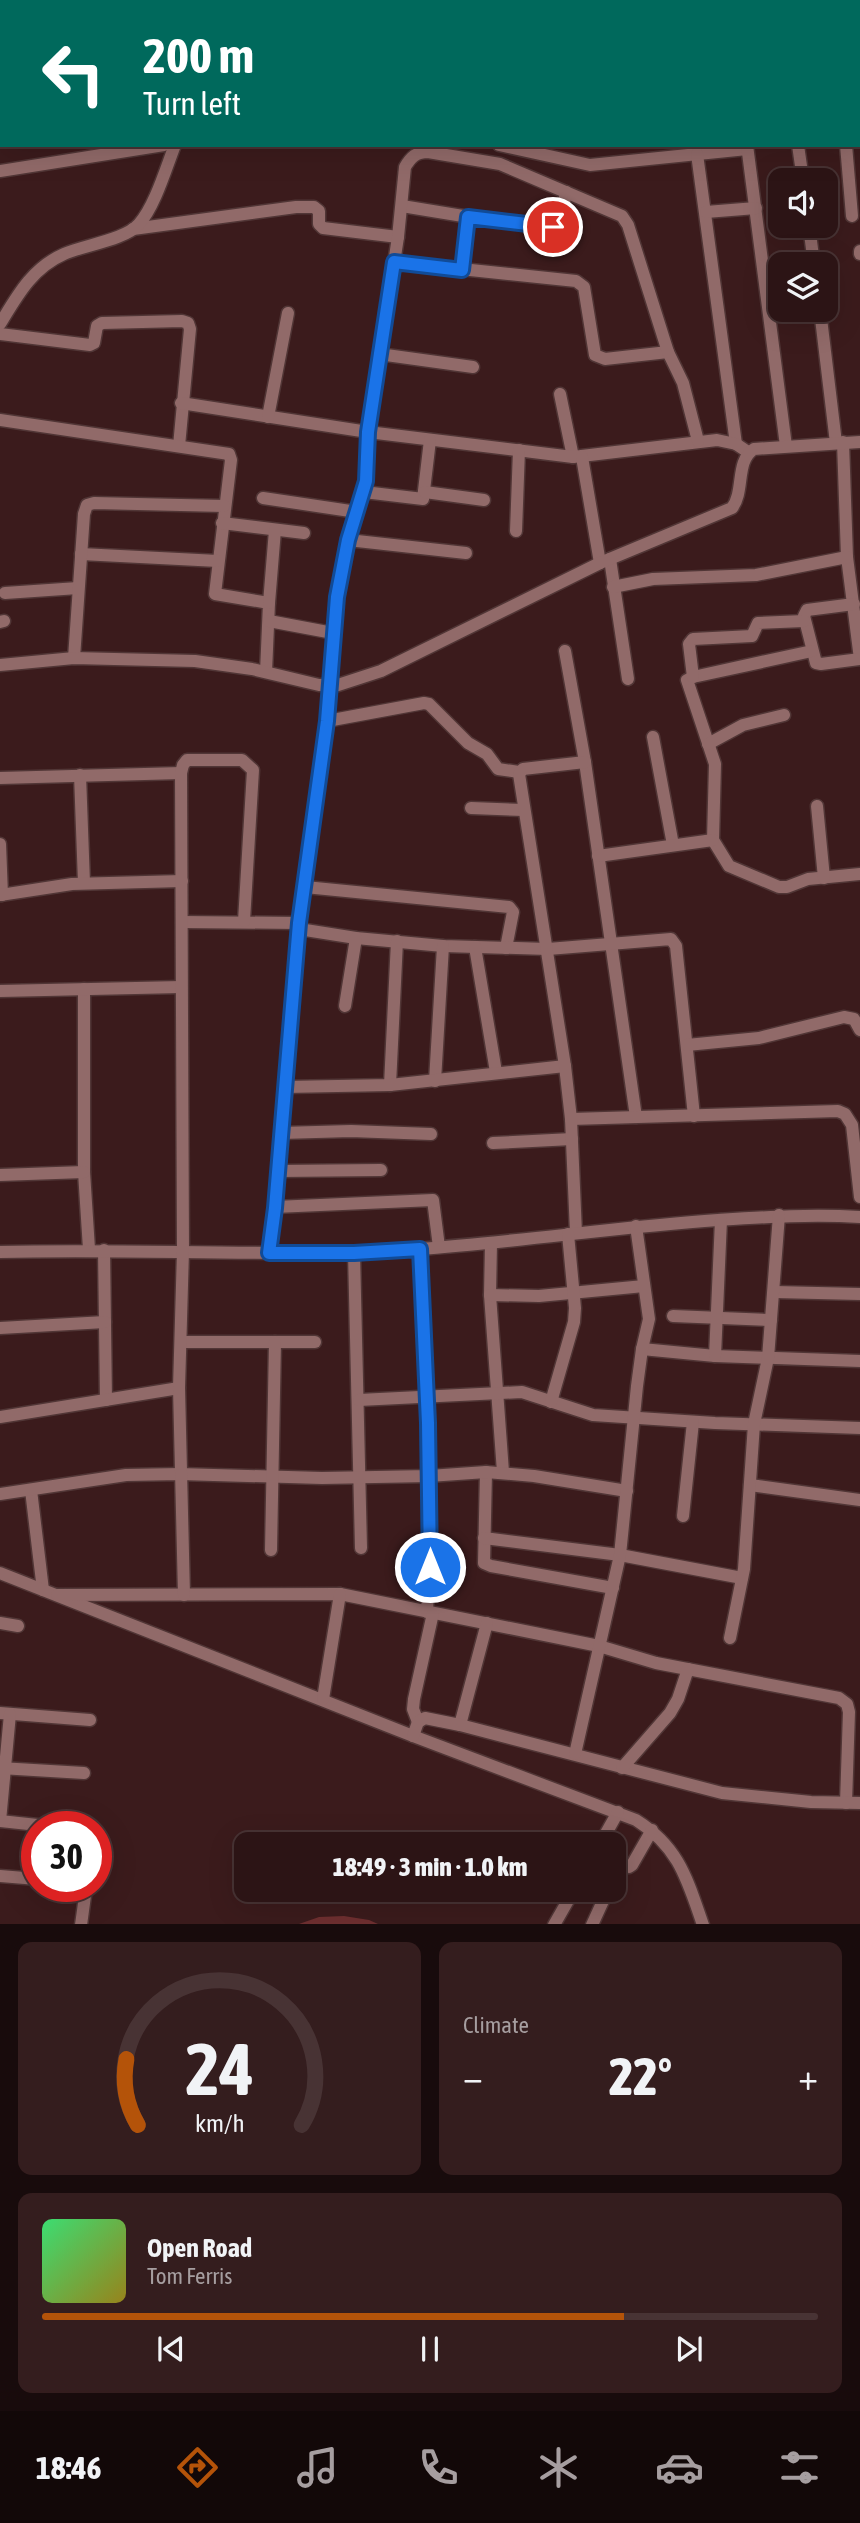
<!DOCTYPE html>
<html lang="en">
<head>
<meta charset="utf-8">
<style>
	:root { --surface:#2c1415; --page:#341d1e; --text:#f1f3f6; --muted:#a69ea0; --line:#483334; --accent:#b45309 }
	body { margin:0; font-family:"Asap Condensed",sans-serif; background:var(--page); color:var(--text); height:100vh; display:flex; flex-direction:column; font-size:26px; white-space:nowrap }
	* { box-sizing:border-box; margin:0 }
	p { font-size:23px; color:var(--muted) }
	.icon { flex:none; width:38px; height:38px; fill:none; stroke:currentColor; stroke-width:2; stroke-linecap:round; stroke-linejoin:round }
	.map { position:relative; height:1924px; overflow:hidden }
	.drawer { display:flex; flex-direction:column; gap:18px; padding:18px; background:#180b0c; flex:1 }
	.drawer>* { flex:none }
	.hud { position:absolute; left:0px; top:0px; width:861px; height:147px; box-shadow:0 7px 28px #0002,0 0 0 2px var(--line); background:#00695c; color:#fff; overflow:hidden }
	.controls { position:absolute; left:768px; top:168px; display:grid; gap:14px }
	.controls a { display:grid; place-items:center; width:70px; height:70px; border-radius:14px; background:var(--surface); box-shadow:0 7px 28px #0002,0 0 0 2px var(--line); font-size:35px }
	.speed { position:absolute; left:21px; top:1811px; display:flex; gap:14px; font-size:35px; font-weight:700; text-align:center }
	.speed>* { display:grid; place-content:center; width:91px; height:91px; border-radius:50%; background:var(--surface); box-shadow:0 7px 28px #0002,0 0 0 2px var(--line); line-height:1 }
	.speed .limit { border:10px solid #d22; background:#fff; color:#111 }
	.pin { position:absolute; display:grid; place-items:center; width:60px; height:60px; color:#fff; margin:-30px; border:4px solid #fff; border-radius:50%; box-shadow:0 2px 7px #0007 }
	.me { position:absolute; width:77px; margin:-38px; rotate:0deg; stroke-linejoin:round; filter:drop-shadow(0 0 5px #0008) }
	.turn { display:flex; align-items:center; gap:24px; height:147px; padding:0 28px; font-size:32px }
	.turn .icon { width:91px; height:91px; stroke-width:2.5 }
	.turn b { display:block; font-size:49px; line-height:60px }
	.big { font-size:52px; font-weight:800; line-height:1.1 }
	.drawer .card { flex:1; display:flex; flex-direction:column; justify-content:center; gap:10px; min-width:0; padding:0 24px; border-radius:14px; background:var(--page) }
	.drawer .dial { align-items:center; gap:0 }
	.dial svg { height:182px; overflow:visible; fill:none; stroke:var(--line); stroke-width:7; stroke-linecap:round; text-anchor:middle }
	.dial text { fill:var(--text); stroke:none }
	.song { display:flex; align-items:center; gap:21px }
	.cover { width:84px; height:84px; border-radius:10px; background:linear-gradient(135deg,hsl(140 70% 55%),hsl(50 70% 35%)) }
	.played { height:7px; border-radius:4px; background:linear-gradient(90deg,var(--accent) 75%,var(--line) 75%) }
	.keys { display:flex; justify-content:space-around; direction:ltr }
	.heat { display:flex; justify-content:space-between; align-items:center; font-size:38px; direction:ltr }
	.drawer .tiles { flex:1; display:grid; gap:18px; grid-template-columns:1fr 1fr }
	.card:last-child { grid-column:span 2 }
	.trip { position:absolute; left:234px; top:1832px; width:392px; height:70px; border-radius:14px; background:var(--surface); box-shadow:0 7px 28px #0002,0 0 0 2px var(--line); font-weight:800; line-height:70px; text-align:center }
	.tab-bar { display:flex; height:112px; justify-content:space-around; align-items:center; background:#120808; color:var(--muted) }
	.tab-bar .icon { width:49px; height:49px }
	.tab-bar .selected { color:var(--accent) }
	.tab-bar b { font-size:32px; color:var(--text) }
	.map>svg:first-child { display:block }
</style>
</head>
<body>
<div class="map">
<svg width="860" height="1925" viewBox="0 0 860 1925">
	<rect width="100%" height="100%" fill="#3b1b1c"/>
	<path fill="#6e2f30" d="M344,1916L369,1920L378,1924H299L319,1917Z"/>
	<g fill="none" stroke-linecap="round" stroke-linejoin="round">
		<g stroke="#513636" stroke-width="15">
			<g id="minor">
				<path d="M217,0L220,2"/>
				<path d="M459,0L460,2"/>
				<path d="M705,0V2"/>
				<path d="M66,2L71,0"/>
				<path d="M272,2L273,0"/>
				<path d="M0,5L2,9"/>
				<path d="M859,63H860"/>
				<path d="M859,110H860"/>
				<path d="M499,145L590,165L747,149"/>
				<path d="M747,145L786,446"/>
				<path d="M798,145L803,180"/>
				<path d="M846,145L852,216"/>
				<path d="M697,154L736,444"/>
				<path d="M0,171L164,145"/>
				<path d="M402,206L469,217L556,227L560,224L566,192"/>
				<path d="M706,212L756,208"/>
				<path d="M809,226L814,264"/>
				<path d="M133,229L296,207H314L319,211V224L323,228L398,237"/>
				<path d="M860,251V254"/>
				<path d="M394,262L576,281L584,287L595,355L605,359L668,352"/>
				<path d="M462,270L469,217"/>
				<path d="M820,310L836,443"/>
				<path d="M0,324C17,296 32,268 64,254C84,245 125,240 139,224C155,206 166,168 175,145"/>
				<path d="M0,334L90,345L94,343L97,326L102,323L182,321L188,323L190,329L179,446"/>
				<path d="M379,354L473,367"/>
				<path d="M560,394L573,457"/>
				<path d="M181,403L368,432L573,457L717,440L736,444L748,452"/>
				<path d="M268,417L288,313"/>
				<path d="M0,420L229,454L231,460L215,594L269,603L266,672"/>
				<path d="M843,442L847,557L860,659"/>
				<path d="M582,457L600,563"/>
				<path d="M364,492L423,499L430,440"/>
				<path d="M425,492L484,500"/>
				<path d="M263,498L357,512"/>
				<path d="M222,523L304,533"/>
				<path d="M516,531L519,450"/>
				<path d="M348,540L466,553"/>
				<path d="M81,554L218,561"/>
				<path d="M610,559L628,679"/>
				<path d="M613,587L653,579L756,575L847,557"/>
				<path d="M5,593L78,588"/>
				<path d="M269,603L275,530"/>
				<path d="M854,604L807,610L804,616L816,663L821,664L860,659"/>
				<path d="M269,621L333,633"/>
				<path d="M0,622L4,621"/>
				<path d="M565,651L585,762L636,1117"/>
				<path d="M812,651L693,677L687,680L715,764L713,840L729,866L779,887H787L808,879L860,874"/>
				<path d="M74,658L84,514L87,505L94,503L224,506"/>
				<path d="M0,665L74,658L195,661L252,669L319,685H338L381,671L600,563L732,508C745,491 735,461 754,449L860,442"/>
				<path d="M693,677L689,644L693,639L752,636L758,623L804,621"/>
				<path d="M327,721L424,703L429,704L468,743L487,754L498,769L519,772"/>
				<path d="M653,737L673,845"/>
				<path d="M708,744L743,725L784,715"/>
				<path d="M80,775L84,883"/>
				<path d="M0,778L181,773"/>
				<path d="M817,806L824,878"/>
				<path d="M471,808L524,810"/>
				<path d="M0,844L2,895"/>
				<path d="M598,856L713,840"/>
				<path d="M305,887L509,907L513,912L506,948"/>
				<path d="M0,895L72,884L182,881"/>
				<path d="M182,922L299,923"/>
				<path d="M299,929L356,938L443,946L548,949L671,939L676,946L694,1116"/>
				<path d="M475,947L496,1072"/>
				<path d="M84,989V1172L89,1249"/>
				<path d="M0,991L181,987"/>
				<path d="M345,1006L356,938"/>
				<path d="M687,1045L759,1038L844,1017L854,1019L860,1030"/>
				<path d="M435,1081L443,946"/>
				<path d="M390,1085L397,941"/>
				<path d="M285,1087L390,1085L565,1066"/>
				<path d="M571,1119L838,1111L845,1114L852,1125L860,1197"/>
				<path d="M281,1133L351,1131L431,1134"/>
				<path d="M493,1143L572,1139"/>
				<path d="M278,1171L381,1170"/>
				<path d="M0,1175L84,1172"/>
				<path d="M275,1207L433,1200L439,1247"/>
				<path d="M576,1233L571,1119L565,1066L519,774L523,769L585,762"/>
				<path d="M491,1243L490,1295L503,1472"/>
				<path d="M420,1249C426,1370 434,1491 427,1612"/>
				<path d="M104,1250L106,1400"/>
				<path d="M0,1252C139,1248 279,1258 418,1249C518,1242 617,1227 718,1220C766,1217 812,1214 860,1217"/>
				<path d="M269,1253L275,1207L299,923L327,721L337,597L348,540L366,481L368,432L398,237L405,167C411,157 416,152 428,152L500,164L622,216L628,225L668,352L683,383L698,441"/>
				<path d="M354,1253L361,1548"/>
				<path d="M775,1292L860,1294"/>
				<path d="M490,1295L539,1296L644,1286"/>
				<path d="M673,1316L771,1320"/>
				<path d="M0,1328L105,1322"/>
				<path d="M182,1342H315"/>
				<path d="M642,1349L715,1356L860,1361"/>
				<path d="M715,1356L721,1220"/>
				<path d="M359,1400L522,1392L593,1415L715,1423L860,1428"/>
				<path d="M551,1402L574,1322L575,1308L568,1234"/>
				<path d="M0,1417L179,1388"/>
				<path d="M486,1472L484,1563L491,1566L613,1588"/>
				<path d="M750,1485L860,1500"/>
				<path d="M31,1490L43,1590"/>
				<path d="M0,1494L126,1475L180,1474L322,1478L429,1476L486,1472L534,1476L627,1491"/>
				<path d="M683,1516L693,1422"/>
				<path d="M484,1538L620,1555L742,1578"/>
				<path d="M271,1550L275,1342"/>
				<path d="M0,1573L413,1736L636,1820C679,1847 687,1879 703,1925"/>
				<path d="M57,1595L340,1594L599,1646L656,1663L839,1698L847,1704L849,1712L846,1803"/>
				<path d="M184,1595L179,1388L183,1251L181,773L183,765L187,760H242L253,770L244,921"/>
				<path d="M0,1623L18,1626"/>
				<path d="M730,1638L744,1569L754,1424L768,1358L779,1215"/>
				<path d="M323,1699L340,1594"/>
				<path d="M0,1713L90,1720"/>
				<path d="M418,1722L413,1709L414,1699L433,1613"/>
				<path d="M460,1725L487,1623"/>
				<path d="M413,1736L418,1722L425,1718L460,1725L722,1793L811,1802L860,1803"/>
				<path d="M575,1754L620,1555L637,1386L642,1349L649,1319L636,1226"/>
				<path d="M0,1768L84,1773"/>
				<path d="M622,1768L670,1713L678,1699L688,1669"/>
				<path d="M0,1821L10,1714"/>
				<path d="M0,1821L56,1827"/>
				<path d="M600,1844L618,1812"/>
				<path d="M0,1876L37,1879"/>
				<path d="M614,1876L620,1865L629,1867L632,1865L652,1830"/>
				<path d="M81,1925L85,1896L82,1886"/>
				<path d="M554,1925L574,1890"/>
				<path d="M592,1925L608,1890"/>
			</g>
		</g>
		<use href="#minor" stroke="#916a69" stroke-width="12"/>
	</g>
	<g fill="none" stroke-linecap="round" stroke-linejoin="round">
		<g stroke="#114b97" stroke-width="18">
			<path id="route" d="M430,1567L428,1423L420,1249L354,1253H269L275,1208L299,923L327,721L337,597L348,540L366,481L368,432L394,262L462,270L468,217L553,227"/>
		</g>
		<use href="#route" stroke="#1a73e8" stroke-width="12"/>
	</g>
</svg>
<div class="controls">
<a><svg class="icon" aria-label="sound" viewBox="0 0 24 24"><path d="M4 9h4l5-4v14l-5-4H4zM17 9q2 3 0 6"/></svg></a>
<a><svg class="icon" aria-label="layers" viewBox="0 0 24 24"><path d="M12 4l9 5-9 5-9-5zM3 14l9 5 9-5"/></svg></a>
</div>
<div class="speed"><div class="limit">30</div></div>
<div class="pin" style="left:553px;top:227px;background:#d93025"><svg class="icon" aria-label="arrive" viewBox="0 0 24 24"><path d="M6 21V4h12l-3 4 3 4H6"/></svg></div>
<svg class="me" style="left:430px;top:1567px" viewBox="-20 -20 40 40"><circle r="17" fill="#1a73e8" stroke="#fff" stroke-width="3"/><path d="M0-11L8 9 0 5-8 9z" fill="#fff"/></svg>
<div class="trip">18:49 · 3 min · 1.0 km</div>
<div class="hud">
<div class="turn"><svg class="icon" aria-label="left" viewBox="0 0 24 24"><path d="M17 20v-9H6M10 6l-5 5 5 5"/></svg><div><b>200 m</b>Turn left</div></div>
</div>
</div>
<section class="drawer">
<div class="tiles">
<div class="card dial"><svg viewBox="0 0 100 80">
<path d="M14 69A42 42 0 1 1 86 69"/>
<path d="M14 69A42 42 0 0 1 9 40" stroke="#b45309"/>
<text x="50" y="56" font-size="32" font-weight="700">24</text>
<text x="50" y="72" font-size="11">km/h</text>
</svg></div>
<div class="card"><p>Climate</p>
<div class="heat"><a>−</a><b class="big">22°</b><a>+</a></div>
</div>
<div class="card">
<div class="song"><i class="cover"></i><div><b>Open Road</b><p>Tom Ferris</p></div></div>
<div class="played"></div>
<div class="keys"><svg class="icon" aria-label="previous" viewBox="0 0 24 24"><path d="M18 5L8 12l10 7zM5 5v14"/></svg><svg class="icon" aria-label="pause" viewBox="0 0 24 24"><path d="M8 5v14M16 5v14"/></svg><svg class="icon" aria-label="next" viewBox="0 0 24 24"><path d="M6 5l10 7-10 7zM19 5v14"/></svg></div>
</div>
</div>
</section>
<nav class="tab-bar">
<b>18:46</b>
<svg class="icon selected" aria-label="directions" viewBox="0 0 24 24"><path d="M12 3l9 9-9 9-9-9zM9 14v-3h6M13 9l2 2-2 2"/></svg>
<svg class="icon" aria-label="music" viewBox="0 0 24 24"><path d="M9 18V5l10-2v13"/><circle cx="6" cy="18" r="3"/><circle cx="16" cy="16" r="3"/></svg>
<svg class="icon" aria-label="phone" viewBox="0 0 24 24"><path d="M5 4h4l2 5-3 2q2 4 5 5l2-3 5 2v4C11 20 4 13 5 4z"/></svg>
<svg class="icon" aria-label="climate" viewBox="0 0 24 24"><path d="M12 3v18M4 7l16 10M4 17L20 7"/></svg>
<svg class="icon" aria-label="car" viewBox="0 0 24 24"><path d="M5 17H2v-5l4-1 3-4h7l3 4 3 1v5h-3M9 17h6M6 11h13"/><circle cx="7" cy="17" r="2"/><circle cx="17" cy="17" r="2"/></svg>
<svg class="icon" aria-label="filters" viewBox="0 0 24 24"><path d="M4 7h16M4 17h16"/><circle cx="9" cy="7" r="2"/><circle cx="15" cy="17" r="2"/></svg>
</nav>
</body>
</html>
